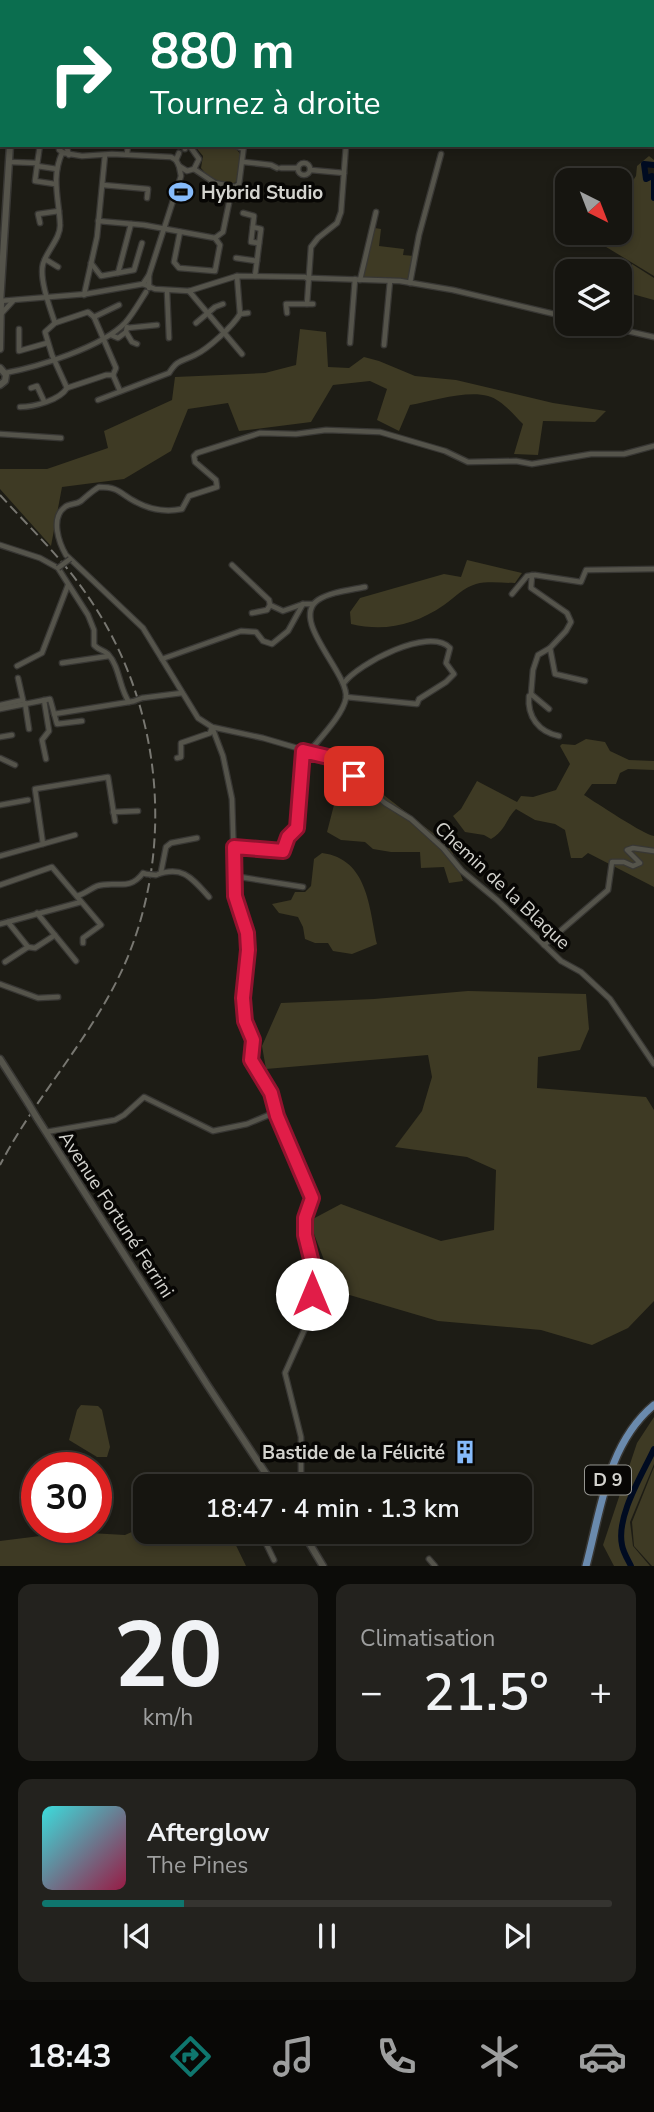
<!DOCTYPE html>
<html lang="fr">
<head>
<meta charset="utf-8">
<style>
	:root { --surface:#161510; --page:#23221e; --text:#f1f3f6; --muted:#9e9f9f; --line:#353430; --accent:#0f766e }
	body { margin:0; font-family:"Nunito Sans",sans-serif; background:var(--page); color:var(--text); height:100vh; display:flex; flex-direction:column; font-size:26px; white-space:nowrap }
	* { box-sizing:border-box; margin:0 }
	p { font-size:23px; color:var(--muted) }
	.icon { flex:none; width:38px; height:38px; fill:none; stroke:currentColor; stroke-width:2; stroke-linecap:round; stroke-linejoin:round }
	.map { position:relative; height:1566px; overflow:hidden }
	.details { display:flex; flex-direction:column; gap:18px; padding:18px; background:#0c0c09; flex:1 }
	.details>* { flex:none }
	.guide { position:absolute; left:0px; top:0px; width:654px; height:147px; box-shadow:0 4px 10px #0003,0 0 0 2px var(--line); background:#0b6e4f; color:#fff; overflow:hidden }
	.needle { width:46px; rotate:138deg }
	.tools { position:absolute; left:555px; top:168px; display:grid; gap:14px }
	.tools a { display:grid; place-items:center; width:77px; height:77px; border-radius:14px; background:var(--surface); box-shadow:0 4px 10px #0003,0 0 0 2px var(--line); font-size:35px }
	.speed { position:absolute; left:21px; top:1452px; display:flex; gap:14px; font-size:35px; font-weight:700; text-align:center }
	.speed>* { display:grid; place-content:center; width:91px; height:91px; border-radius:50%; background:var(--surface); box-shadow:0 4px 10px #0003,0 0 0 2px var(--line); line-height:1 }
	.speed .limit { border:10px solid #d22; background:#fff; color:#111 }
	.pin { position:absolute; display:grid; place-items:center; width:60px; height:60px; color:#fff; margin:-30px; border-radius:14px; box-shadow:0 4px 10px #0006 }
	.me { position:absolute; width:77px; margin:-38px; rotate:0deg; stroke-linejoin:round; filter:drop-shadow(0 0 5px #0008) }
	.turn { display:flex; align-items:center; gap:24px; height:147px; padding:0 35px; font-size:32px }
	.turn .icon { width:91px; height:91px; stroke-width:2.5 }
	.turn b { display:block; font-size:49px; line-height:60px }
	.big { font-size:52px; font-weight:600; line-height:1.1 }
	.details .card { flex:1; display:flex; flex-direction:column; justify-content:center; gap:10px; min-width:0; padding:0 24px; border-radius:14px; background:var(--page) }
	.details .dial { align-items:center; gap:0 }
	.dial b { font-size:91px; line-height:1 }
	.song { display:flex; align-items:center; gap:21px }
	.cover { width:84px; height:84px; border-radius:10px; background:linear-gradient(135deg,hsl(180 70% 55%),hsl(340 70% 35%)) }
	.played { height:7px; border-radius:4px; background:linear-gradient(90deg,var(--accent) 25%,var(--line) 25%) }
	.keys { display:flex; justify-content:space-around; direction:ltr }
	.heat { display:flex; justify-content:space-between; align-items:center; font-size:38px; direction:ltr }
	.details .tiles { flex:1; display:grid; gap:18px; grid-template-columns:1fr 1fr }
	.card:last-child { grid-column:span 2 }
	.trip { position:absolute; left:133px; top:1474px; width:399px; height:70px; border-radius:14px; background:var(--surface); box-shadow:0 4px 10px #0003,0 0 0 2px var(--line); font-weight:600; line-height:70px; text-align:center }
	.tabs { display:flex; height:112px; justify-content:space-around; align-items:center; background:#090806; color:var(--muted) }
	.tabs .icon { width:49px; height:49px }
	.tabs .active { color:var(--accent) }
	.tabs b { font-size:32px; color:var(--text) }
	.map>svg:first-child { display:block }
</style>
</head>
<body>
<div class="map">
<svg width="654" height="1566" viewBox="0 0 654 1566">
	<rect width="100%" height="100%" fill="#1d1c15"/>
	<g fill="#3e3a24">
		<path d="M194,145C207,145 240,141 241,158C242,165 238,174 237,181L233,184C220,182 210,180 201,168L203,156Z"/>
		<path d="M649,156L654,160V165L644,164L642,167L646,180L653,178L651,190L654,199V276L593,239L597,233H620V200L636,176L637,166Z"/>
		<path d="M375,228L381,229L379,246L404,249L403,255L414,256L408,280L363,278Z"/>
		<path d="M632,264L654,278V300L625,292Z"/>
		<path d="M300,329L326,332L328,367L349,368L364,357L379,361L415,376L456,380L553,403L606,411L595,422L543,421L538,455L514,454L523,424C513,414 502,400 488,396C467,390 432,401 410,405L399,431L377,420L387,389L370,381L333,385L311,422L239,431L228,403L188,409L171,451L124,479L62,487L51,546L0,489V469H47L108,448L104,431L172,400L175,377L265,373L296,365Z"/>
		<path d="M467,560L522,573L515,583C502,583 488,581 476,584C463,588 455,597 444,605C415,625 385,632 351,624L350,612L360,598L444,574L461,577Z"/>
		<path d="M586,739L605,742L610,751L629,760L654,761V770L628,769L620,773L616,784H592L584,795C595,802 646,836 654,836V887L588,853L582,858H571L565,830L555,824L535,820L516,809C505,820 506,830 491,839L484,835L465,832L453,816L461,809L477,781L517,802L521,796L533,797L556,790L570,764L560,746L562,744L575,745Z"/>
		<path d="M342,774L363,779L442,840L455,844L452,851L463,881L449,883L444,867L421,868L420,852H391L373,849L365,842L341,840L327,832Z"/>
		<path d="M322,853C368,859 369,907 377,944L352,954L333,951L328,943H315L305,939L303,927L298,917L279,913L272,904L291,900L295,892H305L311,886L314,859Z"/>
		<path d="M468,991L586,994L589,1029L580,1050L538,1057L537,1088L646,1097L654,1110V1301L628,1328L592,1345L541,1330L438,1321L336,1291L309,1221L341,1204L441,1241L494,1230L496,1170L467,1157L395,1147L422,1111L432,1077L428,1055L266,1069L262,1046L281,1003L374,999Z"/>
		<path d="M81,1405L98,1406L102,1410L110,1447L107,1457H97L69,1440L77,1410Z"/>
		<path d="M654,1417V1464L630,1522L633,1546L650,1566H614L603,1545L637,1443Z"/>
		<path d="M654,1467V1566H652L634,1546L632,1522Z"/>
		<path d="M257,1475L265,1486H203L208,1476L224,1479Z"/>
		<path d="M145,1526V1531H229L246,1566H0V1541L72,1532L125,1535Z"/>
	</g>
	<g fill="none" stroke-linecap="round" stroke-linejoin="round">
		<g stroke="#000b21" stroke-width="6">
			<path d="M357,0V2"/>
			<path d="M370,2H372"/>
			<path d="M653,137L654,144"/>
			<path d="M654,165L644,164L646,179L652,176L654,178V198"/>
			<path d="M631,1566C628,1560 623,1552 622,1545C616,1516 642,1475 654,1449"/>
		</g>
		<g stroke="#383734" stroke-width="7">
			<g id="minor">
				<path d="M282,0L283,2"/>
				<path d="M459,0L463,2"/>
				<path d="M558,0L560,2"/>
				<path d="M222,2H245"/>
				<path d="M249,2L251,0"/>
				<path d="M0,17L2,18"/>
				<path d="M0,66L2,67"/>
				<path d="M653,66L654,68"/>
				<path d="M0,123L2,124"/>
				<path d="M653,133L654,134"/>
				<path d="M60,145L59,150L64,153"/>
				<path d="M66,145L69,155"/>
				<path d="M233,145L243,149"/>
				<path d="M185,149L186,145"/>
				<path d="M64,153L82,156L112,154L171,157L176,160"/>
				<path d="M179,153L176,160L179,166L187,171L194,169L199,159L189,145"/>
				<path d="M127,154L128,145"/>
				<path d="M10,162L37,163"/>
				<path d="M244,162L271,165L277,168"/>
				<circle cx="304" cy="169" r="6"/>
				<path d="M37,165L40,145"/>
				<path d="M281,168H298"/>
				<path d="M194,169L215,183L235,187L239,184L244,145"/>
				<path d="M311,170L344,173"/>
				<path d="M55,184L35,181L37,166L57,169"/>
				<path d="M103,185L148,189L147,198"/>
				<path d="M243,213L254,216L251,242L259,243"/>
				<path d="M98,221L144,225L215,238"/>
				<path d="M40,223L38,214L59,211"/>
				<path d="M253,227L261,229L255,276"/>
				<path d="M180,232L174,262L179,268L215,271L220,245L215,238"/>
				<path d="M215,238L223,232L229,203"/>
				<path d="M236,258L257,261"/>
				<path d="M45,259L58,267"/>
				<path d="M91,263L101,276L134,270L142,243"/>
				<path d="M118,273L131,224"/>
				<path d="M310,278L400,281L453,290L567,317"/>
				<path d="M360,280L376,212"/>
				<path d="M410,283L419,235L441,154"/>
				<path d="M143,284L155,289L189,291L237,276L305,277L308,279"/>
				<path d="M149,288V275L181,176L179,166"/>
				<path d="M167,291L169,338"/>
				<path d="M189,291L242,354"/>
				<path d="M84,295L97,237L105,155"/>
				<path d="M0,301L86,294L143,284L149,275"/>
				<path d="M313,304H307L311,247L318,238L337,223L341,212L346,145"/>
				<path d="M88,312L94,317L116,368L113,375H106L67,388L52,355L45,332L55,323Z"/>
				<path d="M2,313L13,301"/>
				<path d="M287,313L286,304H307"/>
				<path d="M240,314L248,313"/>
				<path d="M94,317L119,305"/>
				<path d="M55,323C50,308 39,279 43,264C47,250 61,238 60,224C59,199 51,178 62,153"/>
				<path d="M196,323L215,307L223,304"/>
				<path d="M596,324L654,337"/>
				<path d="M127,327L126,332L132,342L137,344"/>
				<path d="M127,328L157,325"/>
				<path d="M19,329V351L47,343"/>
				<path d="M111,335L118,338L126,332"/>
				<path d="M350,343L355,279"/>
				<path d="M384,345L390,281"/>
				<path d="M5,373C38,367 102,347 125,323C133,314 139,303 146,292"/>
				<path d="M113,375L120,391"/>
				<path d="M31,388L37,386L44,401"/>
				<path d="M98,400L169,373C178,359 181,362 195,355C208,349 233,326 240,314L237,276"/>
				<path d="M20,407C34,407 60,400 67,388"/>
				<path d="M0,434L61,438"/>
				<path d="M654,446L624,454H591L532,464L516,461L468,462L445,451L380,432L326,430L296,434L260,433L197,453L194,456L195,462L216,480L217,487L189,496L182,509C167,512 151,510 136,502C120,494 120,487 99,487C92,491 87,496 81,501C76,505 70,503 65,507C50,518 59,543 66,555L143,628L198,718L212,727L263,738L328,757L338,763L385,803L411,819L443,848L462,871L497,900L561,961L581,972L610,999L654,1064"/>
				<path d="M0,545L40,558L58,568L88,615L94,630V645C98,650 104,650 108,654C120,667 119,688 129,702L134,701"/>
				<path d="M232,565L269,600L270,605L267,610L252,613"/>
				<path d="M532,575L531,588L567,613L571,622L566,631L550,648L555,674L585,681"/>
				<path d="M512,594L527,576L535,575L581,582L586,570L654,569"/>
				<path d="M270,605L283,611L303,604H313"/>
				<path d="M162,659L241,631L256,632L263,641L272,644L288,631L303,604"/>
				<path d="M62,663L109,656"/>
				<path d="M17,666L42,653L68,585"/>
				<path d="M344,683C358,664 429,626 450,648L446,663L454,674L446,682L419,699L417,704L346,697"/>
				<path d="M532,695L529,696C527,717 539,732 559,736"/>
				<path d="M142,698L182,693"/>
				<path d="M44,700L49,731L42,740L46,759"/>
				<path d="M25,703L29,729"/>
				<path d="M0,705L23,700L18,678"/>
				<path d="M0,709L50,699L57,724L82,721"/>
				<path d="M549,709L531,694L533,670L538,655L550,648"/>
				<path d="M54,714L129,702"/>
				<path d="M0,737L12,735"/>
				<path d="M309,752C320,738 343,715 346,698C349,673 289,620 318,600C330,592 350,590 365,587"/>
				<path d="M0,758L15,765"/>
				<path d="M177,758L181,757V743L210,733L212,727L223,756L232,799L235,896L247,933L248,950L243,998L245,1021L253,1040L251,1060L271,1093L277,1116L311,1198L305,1218V1235L315,1275L307,1324L285,1373L301,1437V1486"/>
				<path d="M0,805L28,800"/>
				<path d="M113,812L138,811"/>
				<path d="M43,844L35,789L108,777L115,821"/>
				<path d="M234,847L283,851L288,837L297,828L303,751"/>
				<path d="M0,856L75,835"/>
				<path d="M161,872L166,847L171,843L197,838"/>
				<path d="M156,875C182,865 191,877 209,897"/>
				<path d="M234,876L303,887"/>
				<path d="M0,885L52,867L101,925L83,938V943"/>
				<path d="M77,896C84,894 90,889 97,886C116,880 129,892 143,873L146,874"/>
				<path d="M37,913L76,961"/>
				<path d="M8,922L28,947"/>
				<path d="M0,924L81,902"/>
				<path d="M544,945L608,890L612,862H624L633,866L640,863L627,850L633,848L654,851"/>
				<path d="M5,962L28,947L35,948L55,935"/>
				<path d="M0,984L38,998L58,997"/>
				<path d="M46,1132L115,1120L124,1115L144,1097L213,1131L247,1124L276,1112"/>
				<path d="M260,1531L274,1560"/>
				<path d="M429,1559L435,1566"/>
			</g>
		</g>
		<g stroke="#383734" stroke-width="9">
			<g id="secondary">
				<path d="M382,0L387,2"/>
				<path d="M20,2V0"/>
				<path d="M28,2L34,0"/>
				<path d="M80,2L82,0"/>
				<path d="M0,4H2"/>
				<path d="M653,79L654,81"/>
				<path d="M0,304L10,145"/>
				<path d="M0,349L1,302"/>
				<path d="M0,368L6,375L5,381L0,385"/>
				<path d="M0,1059L28,1103"/>
				<path d="M37,1118L208,1386L274,1486"/>
				<path d="M302,1531L323,1566"/>
			</g>
		</g>
		<g stroke="#383734" stroke-width="10">
			<path id="primary" d="M586,1566C601,1510 607,1444 654,1405"/>
		</g>
		<g stroke="#383734" stroke-width="12">
			<g id="motorway">
				<path d="M525,0L527,2"/>
				<path d="M540,0L542,2"/>
				<path d="M653,104L654,105"/>
				<path d="M653,117L654,118"/>
			</g>
		</g>
		<use href="#minor" stroke="#55544b" stroke-width="4.5"/>
		<use href="#secondary" stroke="#55544b" stroke-width="6"/>
		<use href="#primary" stroke="#6a8aad" stroke-width="7"/>
		<use href="#motorway" stroke="#78aeee" stroke-width="10"/>
		<path stroke="#787771" stroke-width="2" stroke-dasharray="10 5" stroke-linecap="butt" d="M0,495C30,528 62,558 87,595C162,702 177,848 123,968C91,1038 36,1096 0,1165"/>
		<g stroke="#383734" stroke-width="7" stroke-linecap="butt">
			<g id="minor-bridge">
				<path d="M58,568L70,559"/>
				<path d="M134,701L142,698"/>
				<path d="M146,874L156,875"/>
			</g>
		</g>
		<g stroke="#383734" stroke-width="9" stroke-linecap="butt">
			<path id="secondary-bridge" d="M28,1103L37,1118"/>
		</g>
		<use href="#minor-bridge" stroke="#55544b" stroke-width="4.5"/>
		<use href="#secondary-bridge" stroke="#55544b" stroke-width="6"/>
	</g>
	<g fill="none" stroke-linecap="round" stroke-linejoin="round">
		<g stroke="#92132f" stroke-width="18">
			<path id="route" d="M312,1294L315,1275L305,1235V1218L312,1198L277,1116L271,1093L251,1060L253,1040L245,1021L243,998L248,950L247,933L235,896L234,847L283,851L288,837L297,828L303,751L328,757L354,776"/>
		</g>
		<use href="#route" stroke="#e11d48" stroke-width="12"/>
	</g>
	<defs>
		<g id="stadium-bare" transform="scale(1.89)"><path d="M0-5a6.5 5 0 1 0 0 10a6.5 5 0 1 0 0-10ZM-3.5-1.8h7v3.6h-7Z" fill="#86bbfb" stroke="#070604" stroke-width="2.5" paint-order="stroke"/></g>
		<g id="building-bare" transform="scale(1.89)"><path d="M-4-6H4V6H1V3H-1V6H-4ZM-2.5-4.3h1.7v1.8h-1.7ZM.8-4.3h1.7v1.8H.8ZM-2.5-1h1.7V.8h-1.7ZM.8-1h1.7V.8H.8Z" fill="#86bbfb" stroke="#070604" stroke-width="2.5" paint-order="stroke"/></g>
	</defs>
	<g fill-rule="evenodd">
		<use href="#stadium-bare" x="181" y="192"/>
		<use href="#building-bare" x="465" y="1452"/>
	</g>
	<g text-anchor="middle" stroke-width="7" stroke-linejoin="round" paint-order="stroke">
		<rect fill="#070604" stroke="#969691" stroke-width="2" x="585" y="1465.5" width="46" height="29" rx="5"/>
		<g font-size="18" font-weight="bold" fill="#d3d3ce">
			<text x="608" y="1486">D 9</text>
		</g>
		<g font-size="19" font-weight="bold" fill="#d3d3ce" stroke="#070604" text-anchor="start">
			<text x="201" y="199">Hybrid Studio</text>
			<text x="445" y="1459" text-anchor="end">Bastide de la Félicité</text>
		</g>
		<g font-size="19" fill="#d3d3ce" stroke="#070604">
			<text transform="translate(503 885) rotate(43)" y="7">Chemin de la Blaque</text>
			<text transform="translate(117 1214) rotate(57)" y="7">Avenue Fortuné Ferrini</text>
		</g>
	</g>
</svg>
<div class="tools">
<a><svg class="needle" viewBox="-14 -14 28 28"><path d="M0-13l5 13h-10z" fill="#e53935"/><path d="M0 13l5-13h-10z" fill="#9e9f9f"/></svg></a>
<a><svg class="icon" aria-label="layers" viewBox="0 0 24 24"><path d="M12 4l9 5-9 5-9-5zM3 14l9 5 9-5"/></svg></a>
</div>
<div class="speed"><div class="limit">30</div></div>
<div class="pin" style="left:354px;top:776px;background:#d93025"><svg class="icon" aria-label="arrive" viewBox="0 0 24 24"><path d="M6 21V4h12l-3 4 3 4H6"/></svg></div>
<svg class="me" style="left:312px;top:1294px" viewBox="-20 -20 40 40"><circle r="19" fill="#fff"/><path d="M0-13L10 11 0 6-10 11z" fill="#e11d48"/></svg>
<div class="trip">18:47 · 4 min · 1.3 km</div>
<div class="guide">
<div class="turn"><svg class="icon" aria-label="right" viewBox="0 0 24 24"><path d="M7 20v-9h11M14 6l5 5-5 5"/></svg><div><b>880 m</b>Tournez à droite</div></div>
</div>
</div>
<section class="details">
<div class="tiles">
<div class="card dial"><b>20</b><p>km/h</p></div>
<div class="card"><p>Climatisation</p>
<div class="heat"><a>−</a><b class="big">21.5°</b><a>+</a></div>
</div>
<div class="card">
<div class="song"><i class="cover"></i><div><b>Afterglow</b><p>The Pines</p></div></div>
<div class="played"></div>
<div class="keys"><svg class="icon" aria-label="previous" viewBox="0 0 24 24"><path d="M18 5L8 12l10 7zM5 5v14"/></svg><svg class="icon" aria-label="pause" viewBox="0 0 24 24"><path d="M8 5v14M16 5v14"/></svg><svg class="icon" aria-label="next" viewBox="0 0 24 24"><path d="M6 5l10 7-10 7zM19 5v14"/></svg></div>
</div>
</div>
</section>
<nav class="tabs">
<b>18:43</b>
<svg class="icon active" aria-label="directions" viewBox="0 0 24 24"><path d="M12 3l9 9-9 9-9-9zM9 14v-3h6M13 9l2 2-2 2"/></svg>
<svg class="icon" aria-label="music" viewBox="0 0 24 24"><path d="M9 18V5l10-2v13"/><circle cx="6" cy="18" r="3"/><circle cx="16" cy="16" r="3"/></svg>
<svg class="icon" aria-label="phone" viewBox="0 0 24 24"><path d="M5 4h4l2 5-3 2q2 4 5 5l2-3 5 2v4C11 20 4 13 5 4z"/></svg>
<svg class="icon" aria-label="climate" viewBox="0 0 24 24"><path d="M12 3v18M4 7l16 10M4 17L20 7"/></svg>
<svg class="icon" aria-label="car" viewBox="0 0 24 24"><path d="M5 17H2v-5l4-1 3-4h7l3 4 3 1v5h-3M9 17h6M6 11h13"/><circle cx="7" cy="17" r="2"/><circle cx="17" cy="17" r="2"/></svg>
</nav>
</body>
</html>
